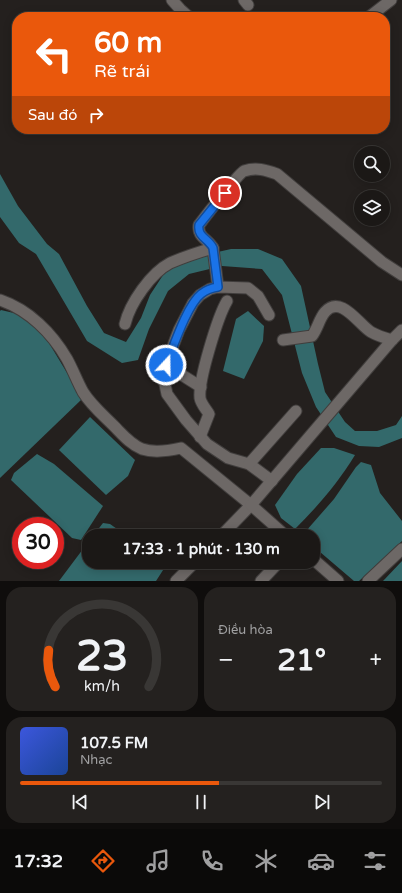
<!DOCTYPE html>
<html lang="vi">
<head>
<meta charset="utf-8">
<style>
	:root { --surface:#1b1816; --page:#24211f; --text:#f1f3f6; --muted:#a0a0a1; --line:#393735; --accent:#ea580c }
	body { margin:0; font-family:"Varela Round",sans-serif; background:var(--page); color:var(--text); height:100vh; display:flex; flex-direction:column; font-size:15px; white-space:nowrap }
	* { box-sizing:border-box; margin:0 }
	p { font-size:13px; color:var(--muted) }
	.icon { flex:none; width:22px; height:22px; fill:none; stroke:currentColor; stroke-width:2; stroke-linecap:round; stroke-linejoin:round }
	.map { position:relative; height:581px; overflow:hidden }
	.side { display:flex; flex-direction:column; gap:6px; padding:6px; background:#0f0d0c; flex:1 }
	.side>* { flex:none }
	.top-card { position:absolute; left:12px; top:12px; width:378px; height:122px; border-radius:16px; box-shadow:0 2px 10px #0003,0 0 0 1px var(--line); background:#ea580c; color:#fff; overflow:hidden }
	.controls { position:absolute; left:354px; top:146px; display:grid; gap:8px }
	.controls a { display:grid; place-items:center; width:36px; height:36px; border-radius:50%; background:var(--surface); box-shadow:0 2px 10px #0003,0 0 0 1px var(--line); font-size:20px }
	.speed { position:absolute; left:12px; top:517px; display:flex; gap:8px; font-size:20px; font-weight:700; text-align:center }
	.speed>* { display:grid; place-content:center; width:52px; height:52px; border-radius:50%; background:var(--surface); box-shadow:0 2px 10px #0003,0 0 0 1px var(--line); line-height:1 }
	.speed .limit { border:6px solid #d22; background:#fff; color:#111 }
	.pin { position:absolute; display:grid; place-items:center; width:34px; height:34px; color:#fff; margin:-17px; border:2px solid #fff; border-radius:50%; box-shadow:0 1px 4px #0007 }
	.me { position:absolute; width:44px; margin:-22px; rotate:21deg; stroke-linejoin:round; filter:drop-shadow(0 0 3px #0008) }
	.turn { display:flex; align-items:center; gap:14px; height:84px; padding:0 16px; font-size:18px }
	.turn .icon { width:52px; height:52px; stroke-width:2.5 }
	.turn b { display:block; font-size:28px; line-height:34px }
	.then { display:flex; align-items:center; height:38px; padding:0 16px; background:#0003; gap:8px; font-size:15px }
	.big { font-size:30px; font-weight:800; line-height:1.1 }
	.side .card { flex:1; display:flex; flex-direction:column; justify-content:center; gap:6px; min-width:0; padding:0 14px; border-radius:16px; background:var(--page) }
	.side .dial { align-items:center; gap:0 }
	.dial svg { height:104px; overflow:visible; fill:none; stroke:var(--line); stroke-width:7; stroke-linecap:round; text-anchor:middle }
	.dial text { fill:var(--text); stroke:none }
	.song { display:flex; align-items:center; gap:12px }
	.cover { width:48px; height:48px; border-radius:6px; background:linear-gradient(135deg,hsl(230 70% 55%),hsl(220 70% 35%)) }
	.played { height:4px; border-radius:2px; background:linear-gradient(90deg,var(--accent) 55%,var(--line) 55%) }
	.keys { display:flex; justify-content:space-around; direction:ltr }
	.heat { display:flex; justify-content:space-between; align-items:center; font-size:22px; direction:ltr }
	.side .tiles { flex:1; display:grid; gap:6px; grid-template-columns:1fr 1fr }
	.card:last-child { grid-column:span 2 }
	.trip { position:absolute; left:82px; top:529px; width:238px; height:40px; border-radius:16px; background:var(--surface); box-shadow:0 2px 10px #0003,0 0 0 1px var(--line); font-weight:800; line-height:40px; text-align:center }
	.menu { display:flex; height:64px; justify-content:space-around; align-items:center; background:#0b0a09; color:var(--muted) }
	.menu .icon { width:28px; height:28px }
	.menu .selected { color:var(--accent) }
	.menu b { font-size:18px; color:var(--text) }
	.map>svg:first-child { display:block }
</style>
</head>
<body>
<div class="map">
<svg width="402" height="581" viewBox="0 0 402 581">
	<rect width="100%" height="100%" fill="#24201e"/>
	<g fill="#33696b">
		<path d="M0,174L18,206L47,244L59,254L87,306L104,333L126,342L141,318L150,295L167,269L187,259L231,249H258L282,259L301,286L318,364L325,392L345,422L355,431H377L396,425L402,416V438L379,447L359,446L336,437L316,407L302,373L282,295L262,269L222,266L189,274L168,291L149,329L138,360L122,363L87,341L36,254L19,243L0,217Z"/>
		<path d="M1,310L18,314L36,328L49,343L81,396V400L0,478V311Z"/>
		<path d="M248,311L264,326L263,341L244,379L223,371L236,319Z"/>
		<path d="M90,417L135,460L128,476L106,495L59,450Z"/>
		<path d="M321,448H334L355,455C338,483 318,506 295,529L281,518L275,505L297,474Z"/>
		<path d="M37,454L54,464L103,506L81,540L72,538L11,480L14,473Z"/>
		<path d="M361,462L371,465L380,493L402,521V541L359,581H354L313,546V536H304L306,531L334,499L356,467Z"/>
		<path d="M103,523L110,524L127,536H93Z"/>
		<path d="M89,541V562H159L165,567L156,581H59Z"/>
		<path d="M402,561V581H383Z"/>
	</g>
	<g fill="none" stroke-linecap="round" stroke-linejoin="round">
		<g stroke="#413e3d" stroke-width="13">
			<g id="minor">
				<path d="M172,0L180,9L189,17"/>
				<path d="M244,0L248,5"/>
				<path d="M369,17L391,0"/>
				<path d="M218,287L213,248C208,239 197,237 199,225C205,217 239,173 244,171C256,167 266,170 277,174L382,262L402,275"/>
				<path d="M0,300C29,310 52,333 67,359C73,370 77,381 83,392C91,405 103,415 114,426C122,434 130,444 142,449C154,453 168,451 181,448L251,505L221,536"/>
				<path d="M269,315L258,296L248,288L218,287L210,289L200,295L193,303L179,330L165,367L164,380L167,394L186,420L207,444L228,458L249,464L272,481"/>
				<path d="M125,324C130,303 151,273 170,263C184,257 199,252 213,248"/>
				<path d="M283,340L312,336C318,328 319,319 325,312C341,294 359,325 371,332C378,336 385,338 392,340"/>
				<path d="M166,365L201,387"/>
				<path d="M200,437L209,414C206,409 201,404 200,398C198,381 218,316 227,301"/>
				<path d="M249,464L296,411"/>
				<path d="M286,536L251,505L392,340L402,330"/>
				<path d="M313,559L338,581"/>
				<path d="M176,581L195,562"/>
				<path d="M261,581L279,562"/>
				<path d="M368,581L402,549"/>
			</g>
		</g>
		<use href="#minor" stroke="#6d6866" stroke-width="11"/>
	</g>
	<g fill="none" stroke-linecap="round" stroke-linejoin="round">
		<g stroke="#114b97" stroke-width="10">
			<path id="route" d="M166,365C173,348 187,305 201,294C206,290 211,288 218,287L213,248C209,239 197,237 199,225L225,193"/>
		</g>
		<use href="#route" stroke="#1a73e8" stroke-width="7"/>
	</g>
</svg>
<div class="controls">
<a><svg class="icon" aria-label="search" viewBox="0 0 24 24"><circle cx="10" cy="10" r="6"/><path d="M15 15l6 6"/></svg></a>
<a><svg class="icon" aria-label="layers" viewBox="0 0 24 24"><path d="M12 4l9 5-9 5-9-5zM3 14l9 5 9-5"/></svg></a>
</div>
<div class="speed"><div class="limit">30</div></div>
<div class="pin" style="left:225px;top:193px;background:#d93025"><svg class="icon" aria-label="arrive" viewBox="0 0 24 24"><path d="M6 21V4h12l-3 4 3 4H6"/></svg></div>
<svg class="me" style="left:166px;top:365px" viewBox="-20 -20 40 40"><circle r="17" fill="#1a73e8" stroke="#fff" stroke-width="3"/><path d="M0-11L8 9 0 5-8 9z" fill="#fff"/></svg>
<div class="trip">17:33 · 1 phút · 130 m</div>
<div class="top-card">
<div class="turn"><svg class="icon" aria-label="left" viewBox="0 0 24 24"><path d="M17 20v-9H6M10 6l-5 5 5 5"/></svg><div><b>60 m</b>Rẽ trái</div></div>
<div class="then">Sau đó<svg class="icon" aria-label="right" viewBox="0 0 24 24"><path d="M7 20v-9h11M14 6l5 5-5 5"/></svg></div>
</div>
</div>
<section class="side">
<div class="tiles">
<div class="card dial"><svg viewBox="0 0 100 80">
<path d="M14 69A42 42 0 1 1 86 69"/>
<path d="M14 69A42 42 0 0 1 9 41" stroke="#ea580c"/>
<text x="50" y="56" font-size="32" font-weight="700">23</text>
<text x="50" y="72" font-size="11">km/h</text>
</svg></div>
<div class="card"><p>Điều hòa</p>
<div class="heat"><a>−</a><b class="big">21°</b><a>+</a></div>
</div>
<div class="card">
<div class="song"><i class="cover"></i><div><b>107.5 FM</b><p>Nhạc</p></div></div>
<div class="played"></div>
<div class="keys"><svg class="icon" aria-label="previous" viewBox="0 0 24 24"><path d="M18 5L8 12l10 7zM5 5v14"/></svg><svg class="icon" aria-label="pause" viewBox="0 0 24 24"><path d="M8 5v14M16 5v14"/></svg><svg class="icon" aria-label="next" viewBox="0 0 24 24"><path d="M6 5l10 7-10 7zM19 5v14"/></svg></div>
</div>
</div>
</section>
<nav class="menu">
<b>17:32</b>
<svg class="icon selected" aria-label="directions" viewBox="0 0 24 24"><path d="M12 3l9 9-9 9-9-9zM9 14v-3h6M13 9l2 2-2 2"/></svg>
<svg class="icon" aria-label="music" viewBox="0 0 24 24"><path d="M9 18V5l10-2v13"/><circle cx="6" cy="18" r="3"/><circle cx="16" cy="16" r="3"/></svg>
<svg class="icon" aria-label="phone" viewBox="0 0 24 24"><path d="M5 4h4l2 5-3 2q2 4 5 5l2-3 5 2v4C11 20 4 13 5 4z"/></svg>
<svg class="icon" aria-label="climate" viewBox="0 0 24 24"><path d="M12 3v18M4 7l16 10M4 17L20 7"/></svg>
<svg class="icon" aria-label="car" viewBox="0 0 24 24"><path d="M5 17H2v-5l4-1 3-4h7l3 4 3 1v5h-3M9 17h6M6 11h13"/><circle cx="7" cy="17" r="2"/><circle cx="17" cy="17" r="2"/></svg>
<svg class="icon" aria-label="filters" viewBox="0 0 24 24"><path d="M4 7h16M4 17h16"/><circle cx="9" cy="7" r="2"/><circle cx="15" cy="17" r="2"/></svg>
</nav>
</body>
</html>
